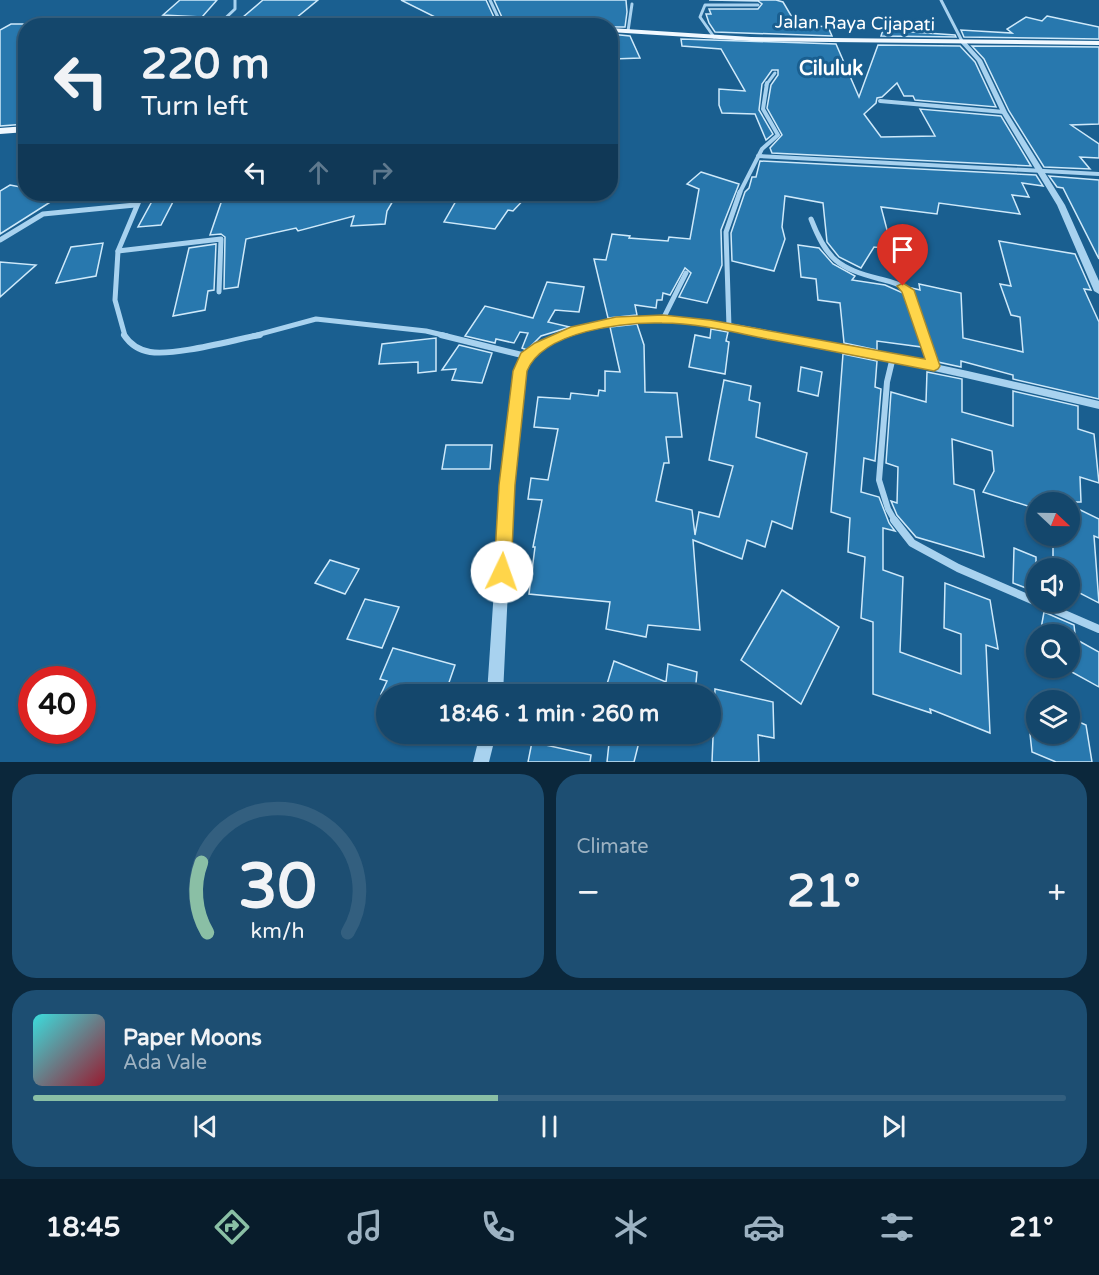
<!DOCTYPE html>
<html lang="en">
<head>
<meta charset="utf-8">
<style>
	:root { --surface:#14476c; --page:#1d4e72; --text:#f1f3f6; --muted:#9db2c2; --line:#335f7f; --accent:#8abfa5 }
	body { margin:0; font-family:"Varela Round",sans-serif; background:var(--page); color:var(--text); height:100vh; display:flex; flex-direction:column; font-size:22px; white-space:nowrap }
	* { box-sizing:border-box; margin:0 }
	p { font-size:20px; color:var(--muted) }
	.icon { flex:none; width:33px; height:33px; fill:none; stroke:currentColor; stroke-width:2; stroke-linecap:round; stroke-linejoin:round }
	.map { position:relative; height:762px; overflow:hidden }
	.details { display:flex; flex-direction:column; gap:12px; padding:12px; background:#0b273b; flex:1 }
	.details>* { flex:none }
	.hud { position:absolute; left:18px; top:18px; width:600px; height:183px; border-radius:24px; box-shadow:0 2px 4px #0004,0 0 0 2px var(--line); background:#14476c; color:var(--text); overflow:hidden }
	.needle { width:39px; rotate:112deg }
	.tools { position:absolute; left:1026px; top:492px; display:grid; gap:12px }
	.tools a { display:grid; place-items:center; width:54px; height:54px; border-radius:50%; background:var(--surface); box-shadow:0 2px 4px #0004,0 0 0 2px var(--line); font-size:30px }
	.speed { position:absolute; left:18px; top:666px; display:flex; gap:12px; font-size:30px; font-weight:700; text-align:center }
	.speed>* { display:grid; place-content:center; width:78px; height:78px; border-radius:50%; background:var(--surface); box-shadow:0 2px 4px #0004,0 0 0 2px var(--line); line-height:1 }
	.speed .limit { border:9px solid #d22; background:#fff; color:#111 }
	.pin { position:absolute; display:grid; place-items:center; width:51px; height:51px; color:#fff; margin:-62px -26px; border-radius:50% 50% 50% 0; rotate:-45deg; box-shadow:0 0 6px #0007 }
	.pin .icon { rotate:45deg }
	.me { position:absolute; width:66px; margin:-33px; rotate:3deg; stroke-linejoin:round; filter:drop-shadow(0 0 4px #0008) }
	.turn { display:flex; align-items:center; gap:21px; height:126px; padding:0 24px; font-size:27px }
	.turn .icon { width:78px; height:78px; stroke-width:2.5 }
	.turn b { display:block; font-size:42px; line-height:51px }
	.lanes { display:flex; align-items:center; height:57px; padding:0 24px; background:#0003; justify-content:center; gap:30px; direction:ltr }
	.lanes .off { opacity:.35 }
	.big { font-size:45px; font-weight:700; line-height:1.1 }
	.details .widget { flex:1; display:flex; flex-direction:column; justify-content:center; gap:9px; min-width:0; padding:0 21px; border-radius:24px; background:var(--page) }
	.details .dial { align-items:center; gap:0 }
	.dial svg { height:156px; overflow:visible; fill:none; stroke:var(--line); stroke-width:7; stroke-linecap:round; text-anchor:middle }
	.dial text { fill:var(--text); stroke:none }
	.song { display:flex; align-items:center; gap:18px }
	.cover { width:72px; height:72px; border-radius:9px; background:linear-gradient(135deg,hsl(180 70% 55%),hsl(350 70% 35%)) }
	.played { height:6px; border-radius:3px; background:linear-gradient(90deg,var(--accent) 45%,var(--line) 45%) }
	.keys { display:flex; justify-content:space-around; direction:ltr }
	.heat { display:flex; justify-content:space-between; align-items:center; font-size:33px; direction:ltr }
	.details .tiles { flex:1; display:grid; gap:12px; grid-template-columns:1fr 1fr }
	.widget:last-child { grid-column:span 2 }
	.trip { position:absolute; left:376px; top:684px; width:345px; height:60px; border-radius:30px; background:var(--surface); box-shadow:0 2px 4px #0004,0 0 0 2px var(--line); font-weight:700; line-height:60px; text-align:center }
	.dock { display:flex; height:96px; justify-content:space-around; align-items:center; background:#081c2b; color:var(--muted) }
	.dock .icon { width:42px; height:42px }
	.dock .active { color:var(--accent) }
	.dock b { font-size:27px; color:var(--text) }
	.map>svg:first-child { display:block }
</style>
</head>
<body>
<div class="map">
<svg width="1099" height="762" viewBox="0 0 1099 762">
	<rect width="100%" height="100%" fill="#1a5f90"/>
	<g fill="#2878ae" stroke="#cee9fa" stroke-width="1.5">
		<path d="M180,0H217L202,17L163,15Z"/>
		<path d="M263,0H318L296,18L286,20L285,24L236,23Z"/>
		<path d="M401,0H486L498,26H453Z"/>
		<path d="M494,0H626L627,12L625,27L506,26Z"/>
		<path d="M709,0H776L783,2L796,24L828,27L832,36L715,32L709,23L706,14H711L709,9H758L762,4L758,1Z"/>
		<path d="M1047,16L1099,27V39L964,37L961,30L1012,33L1007,29L1026,17L1042,21Z"/>
		<path d="M11,24H26V124L0,126V30Z"/>
		<path d="M883,30L955,35L956,37L881,36Z"/>
		<path d="M610,34L630,36L640,58L613,59Z"/>
		<path d="M681,39L836,44L859,97L878,45L960,46L975,62L996,107L915,100L913,96H904L897,83L882,97L877,98L876,103L864,114L881,137L935,136L920,109L1001,116L1031,166L772,153L770,148L782,135L767,108L771,85L778,75V70H772L762,84L759,110L773,134L766,140L755,114L722,113L719,105V89L745,91L721,49L682,46Z"/>
		<path d="M972,46L1099,47V124L1071,125L1099,144V158L1080,157L1090,169L1044,167L1009,111L984,59Z"/>
		<path d="M760,161L1036,175L1043,186L1022,183L1029,197L1012,195L1020,214L939,203L937,214L881,207L892,249L874,247L861,268L839,257L827,242L823,203L785,196L782,227L785,239L774,271L732,261L731,233L745,192L749,188L752,177H756Z"/>
		<path d="M701,172L739,184L721,230L722,265L707,303L679,297L691,273L685,268L670,295L663,293L662,300H657L656,308L635,305L637,315L608,318L594,259L606,260L612,234L630,236L629,238L668,241L669,237L690,239L699,189L687,184Z"/>
		<path d="M1049,176L1099,180V259L1063,188L1057,187Z"/>
		<path d="M10,185L26,188V194H63L0,234V191Z"/>
		<path d="M156,194H177L161,225L138,227Z"/>
		<path d="M224,194H397L387,211L385,224L351,226L354,216L298,231L296,228L246,239L238,287L224,289L225,237L221,234L210,235Z"/>
		<path d="M460,194H529L513,211L508,210L495,229L444,222Z"/>
		<path d="M999,241L1075,254L1091,290L1084,289L1099,322V399L1013,379V375L961,361V367L938,362L912,288L920,290L919,284L961,293L963,338L1023,352L1020,317L1011,315L1000,284L1011,286Z"/>
		<path d="M103,243L96,276L56,283L71,247Z"/>
		<path d="M216,244L214,290L208,291L205,310L173,316L189,248Z"/>
		<path d="M798,245L819,248L833,264L855,276L852,280L885,285L903,293L922,347L877,341V350L844,343L840,303L818,300L816,279L801,277Z"/>
		<path d="M0,262L36,265L0,297Z"/>
		<path d="M547,282L584,287L579,312L555,310L548,322L570,327L541,336L527,350L522,348L528,333L520,332L514,343L496,339L495,343L465,336L485,306L533,318Z"/>
		<path d="M637,324L644,345L645,392L677,393L682,437H666L669,463H664L656,501L692,510L695,535L699,512L719,517L733,466L709,460L724,380L751,386L749,400L760,403L756,437L807,453L792,529L772,521L765,547L747,540L742,559L693,540L700,630L648,625L646,637L606,629L610,602L529,594L535,547H533L542,500L528,499L531,478L548,480L558,429L534,427L538,397L570,399L571,393L598,396L599,390L605,391V371L620,372L610,327Z"/>
		<path d="M711,329L728,332L726,341L729,342L725,374L689,367L695,335L710,338Z"/>
		<path d="M436,338V371L418,373V362L379,364L382,344Z"/>
		<path d="M459,345L492,353L482,383L452,380L456,369L442,370Z"/>
		<path d="M843,354L877,361L875,387L881,389L875,461L864,458L861,492L879,497L889,523L895,531L883,528V570L903,577L900,652L961,674V634L944,628L945,583L990,600L998,649L986,645L990,733L930,709L931,713L873,694V622L861,618L865,557L848,552L850,518L831,512Z"/>
		<path d="M801,367L822,372L818,396L798,391Z"/>
		<path d="M927,372L962,379V412L1013,426V391L1078,406V429L1094,434L1099,483L1080,477L1081,502H1031V507L983,492L994,471L992,451L952,439L954,484L974,490L984,557L916,537L897,515L891,501L897,503L898,467L886,463L891,392L926,402Z"/>
		<path d="M446,445H492L490,469H442Z"/>
		<path d="M1070,505L1099,519V538L1094,536L1099,603L1070,588V568H1053V536H1070Z"/>
		<path d="M1014,548L1036,557V592L1013,583Z"/>
		<path d="M330,560L359,569L345,594L315,583Z"/>
		<path d="M782,590L839,627L801,704L741,660Z"/>
		<path d="M365,599L399,607L382,648L347,639Z"/>
		<path d="M1044,612L1074,625L1075,634H1040Z"/>
		<path d="M1070,636L1099,652V687L1070,671Z"/>
		<path d="M393,648L455,665L445,694H381L387,681L380,679Z"/>
		<path d="M614,661L666,682L668,664L697,672L695,694H604Z"/>
		<path d="M715,689L773,702L774,738L758,735L759,762H712Z"/>
		<path d="M1070,718L1086,725L1092,762H1056L1032,752L1030,734H1070Z"/>
		<path d="M610,734H641L634,762H607Z"/>
		<path d="M532,742L591,755L590,762H528Z"/>
	</g>
	<g fill="none" stroke-linecap="round" stroke-linejoin="round">
		<g stroke="#a8d2ef" stroke-width="3">
			<path d="M490,0L502,26"/>
			<path d="M941,0L962,41"/>
			<path d="M217,26L235,9V0"/>
			<path d="M628,31L632,4"/>
			<path d="M714,37L700,17L705,5H758"/>
			<path d="M766,85L775,73"/>
		</g>
		<g stroke="#a8d2ef" stroke-width="4">
			<path d="M880,101L1004,112"/>
			<path d="M758,156L1099,174"/>
			<path d="M739,194L762,149L778,135L763,109L767,83"/>
		</g>
		<g stroke="#a8d2ef" stroke-width="5">
			<path d="M142,194L118,251L221,239L219,292"/>
			<path d="M811,219C827,260 838,268 880,279C888,281 899,283 906,289C913,295 920,326 924,336"/>
			<path d="M0,240L43,214L135,205"/>
			<path d="M118,251L115,300L125,336"/>
			<path d="M663,319L686,273"/>
			<path d="M729,327L726,232L740,192"/>
			<path d="M253,336L316,319L426,331L447,336"/>
		</g>
		<g stroke="#a8d2ef" stroke-width="6">
			<path d="M124,335C130,344 138,350 150,352C176,356 233,340 260,335"/>
			<path d="M441,335L526,356"/>
			<path d="M923,335L934,366"/>
			<path d="M893,357L887,382L879,480L888,509L895,521"/>
		</g>
		<path stroke="#a8d2ef" stroke-width="8" d="M894,520L912,543L958,568L1099,629"/>
		<g fill="#a8d2ef" fill-rule="evenodd">
			<path d="M960,40H964L982,60L1007,112L1065,205L1099,281V294L1094,291L1057,205L1001,112L977,61L960,42Z"/>
			<path d="M644,316C702,315 756,328 812,339C908,357 1004,379 1099,401V409C1003,386 906,364 809,345C766,336 723,325 679,322C627,320 555,323 525,371L513,485L503,694H487L501,485L515,371L526,354L540,342L558,333L603,321Z"/>
			<path d="M480,734H496L489,762H473Z"/>
		</g>
		<g fill="#f0f8ff" fill-rule="evenodd">
			<path d="M610,28L751,37L1099,41V45L751,41L610,32Z"/>
			<path d="M26,126V132L0,134V128Z"/>
		</g>
	</g>
	<path fill="#ffd54a" stroke="#a68a30" stroke-width="1.5" d="M903,283L914,290L940,366L938,369L934,371C878,360 822,349 767,339C733,332 697,323 662,323C624,322 543,331 527,371L515,485L511,572L509,578L502,580L496,578L494,572L499,485L513,371L521,353L535,343L571,327L616,317L663,315L710,320L925,359L902,292L897,286Z"/>
	<g text-anchor="middle" stroke-width="6" stroke-linejoin="round" paint-order="stroke">
		<g font-size="18" fill="#fff" stroke="#1a5f90">
			<text transform="translate(855 23) rotate(1)" y="6">Jalan Raya Cijapati</text>
		</g>
		<g font-size="20" font-weight="bold" fill="#fff" stroke="#1a5f90">
			<text x="831" y="75">Ciluluk</text>
		</g>
	</g>
</svg>
<div class="tools">
<a><svg class="needle" viewBox="-14 -14 28 28"><path d="M0-13l5 13h-10z" fill="#e53935"/><path d="M0 13l5-13h-10z" fill="#9db2c2"/></svg></a>
<a><svg class="icon" aria-label="sound" viewBox="0 0 24 24"><path d="M4 9h4l5-4v14l-5-4H4zM17 9q2 3 0 6"/></svg></a>
<a><svg class="icon" aria-label="search" viewBox="0 0 24 24"><circle cx="10" cy="10" r="6"/><path d="M15 15l6 6"/></svg></a>
<a><svg class="icon" aria-label="layers" viewBox="0 0 24 24"><path d="M12 4l9 5-9 5-9-5zM3 14l9 5 9-5"/></svg></a>
</div>
<div class="speed"><div class="limit">40</div></div>
<div class="pin" style="left:903px;top:286px;background:#d93025"><svg class="icon" aria-label="arrive" viewBox="0 0 24 24"><path d="M6 21V4h12l-3 4 3 4H6"/></svg></div>
<svg class="me" style="left:502px;top:572px" viewBox="-20 -20 40 40"><circle r="19" fill="#fff"/><path d="M0-13L10 11 0 6-10 11z" fill="#ffd54a"/></svg>
<div class="trip">18:46 · 1 min · 260 m</div>
<div class="hud">
<div class="turn"><svg class="icon" aria-label="left" viewBox="0 0 24 24"><path d="M17 20v-9H6M10 6l-5 5 5 5"/></svg><div><b>220 m</b>Turn left</div></div>
<div class="lanes"><svg class="icon" aria-label="left" viewBox="0 0 24 24"><path d="M17 20v-9H6M10 6l-5 5 5 5"/></svg><svg class="icon off" aria-label="ahead" viewBox="0 0 24 24"><path d="M12 20V5M6 11l6-6 6 6"/></svg><svg class="icon off" aria-label="right" viewBox="0 0 24 24"><path d="M7 20v-9h11M14 6l5 5-5 5"/></svg></div>
</div>
</div>
<section class="details">
<div class="tiles">
<div class="widget dial"><svg viewBox="0 0 100 80">
<path d="M14 69A42 42 0 1 1 86 69"/>
<path d="M14 69A42 42 0 0 1 11 33" stroke="#8abfa5"/>
<text x="50" y="56" font-size="32" font-weight="700">30</text>
<text x="50" y="72" font-size="11">km/h</text>
</svg></div>
<div class="widget"><p>Climate</p>
<div class="heat"><a>−</a><b class="big">21°</b><a>+</a></div>
</div>
<div class="widget">
<div class="song"><i class="cover"></i><div><b>Paper Moons</b><p>Ada Vale</p></div></div>
<div class="played"></div>
<div class="keys"><svg class="icon" aria-label="previous" viewBox="0 0 24 24"><path d="M18 5L8 12l10 7zM5 5v14"/></svg><svg class="icon" aria-label="pause" viewBox="0 0 24 24"><path d="M8 5v14M16 5v14"/></svg><svg class="icon" aria-label="next" viewBox="0 0 24 24"><path d="M6 5l10 7-10 7zM19 5v14"/></svg></div>
</div>
</div>
</section>
<nav class="dock">
<b>18:45</b>
<svg class="icon active" aria-label="directions" viewBox="0 0 24 24"><path d="M12 3l9 9-9 9-9-9zM9 14v-3h6M13 9l2 2-2 2"/></svg>
<svg class="icon" aria-label="music" viewBox="0 0 24 24"><path d="M9 18V5l10-2v13"/><circle cx="6" cy="18" r="3"/><circle cx="16" cy="16" r="3"/></svg>
<svg class="icon" aria-label="phone" viewBox="0 0 24 24"><path d="M5 4h4l2 5-3 2q2 4 5 5l2-3 5 2v4C11 20 4 13 5 4z"/></svg>
<svg class="icon" aria-label="climate" viewBox="0 0 24 24"><path d="M12 3v18M4 7l16 10M4 17L20 7"/></svg>
<svg class="icon" aria-label="car" viewBox="0 0 24 24"><path d="M5 17H2v-5l4-1 3-4h7l3 4 3 1v5h-3M9 17h6M6 11h13"/><circle cx="7" cy="17" r="2"/><circle cx="17" cy="17" r="2"/></svg>
<svg class="icon" aria-label="filters" viewBox="0 0 24 24"><path d="M4 7h16M4 17h16"/><circle cx="9" cy="7" r="2"/><circle cx="15" cy="17" r="2"/></svg>
<b>21°</b>
</nav>
</body>
</html>
